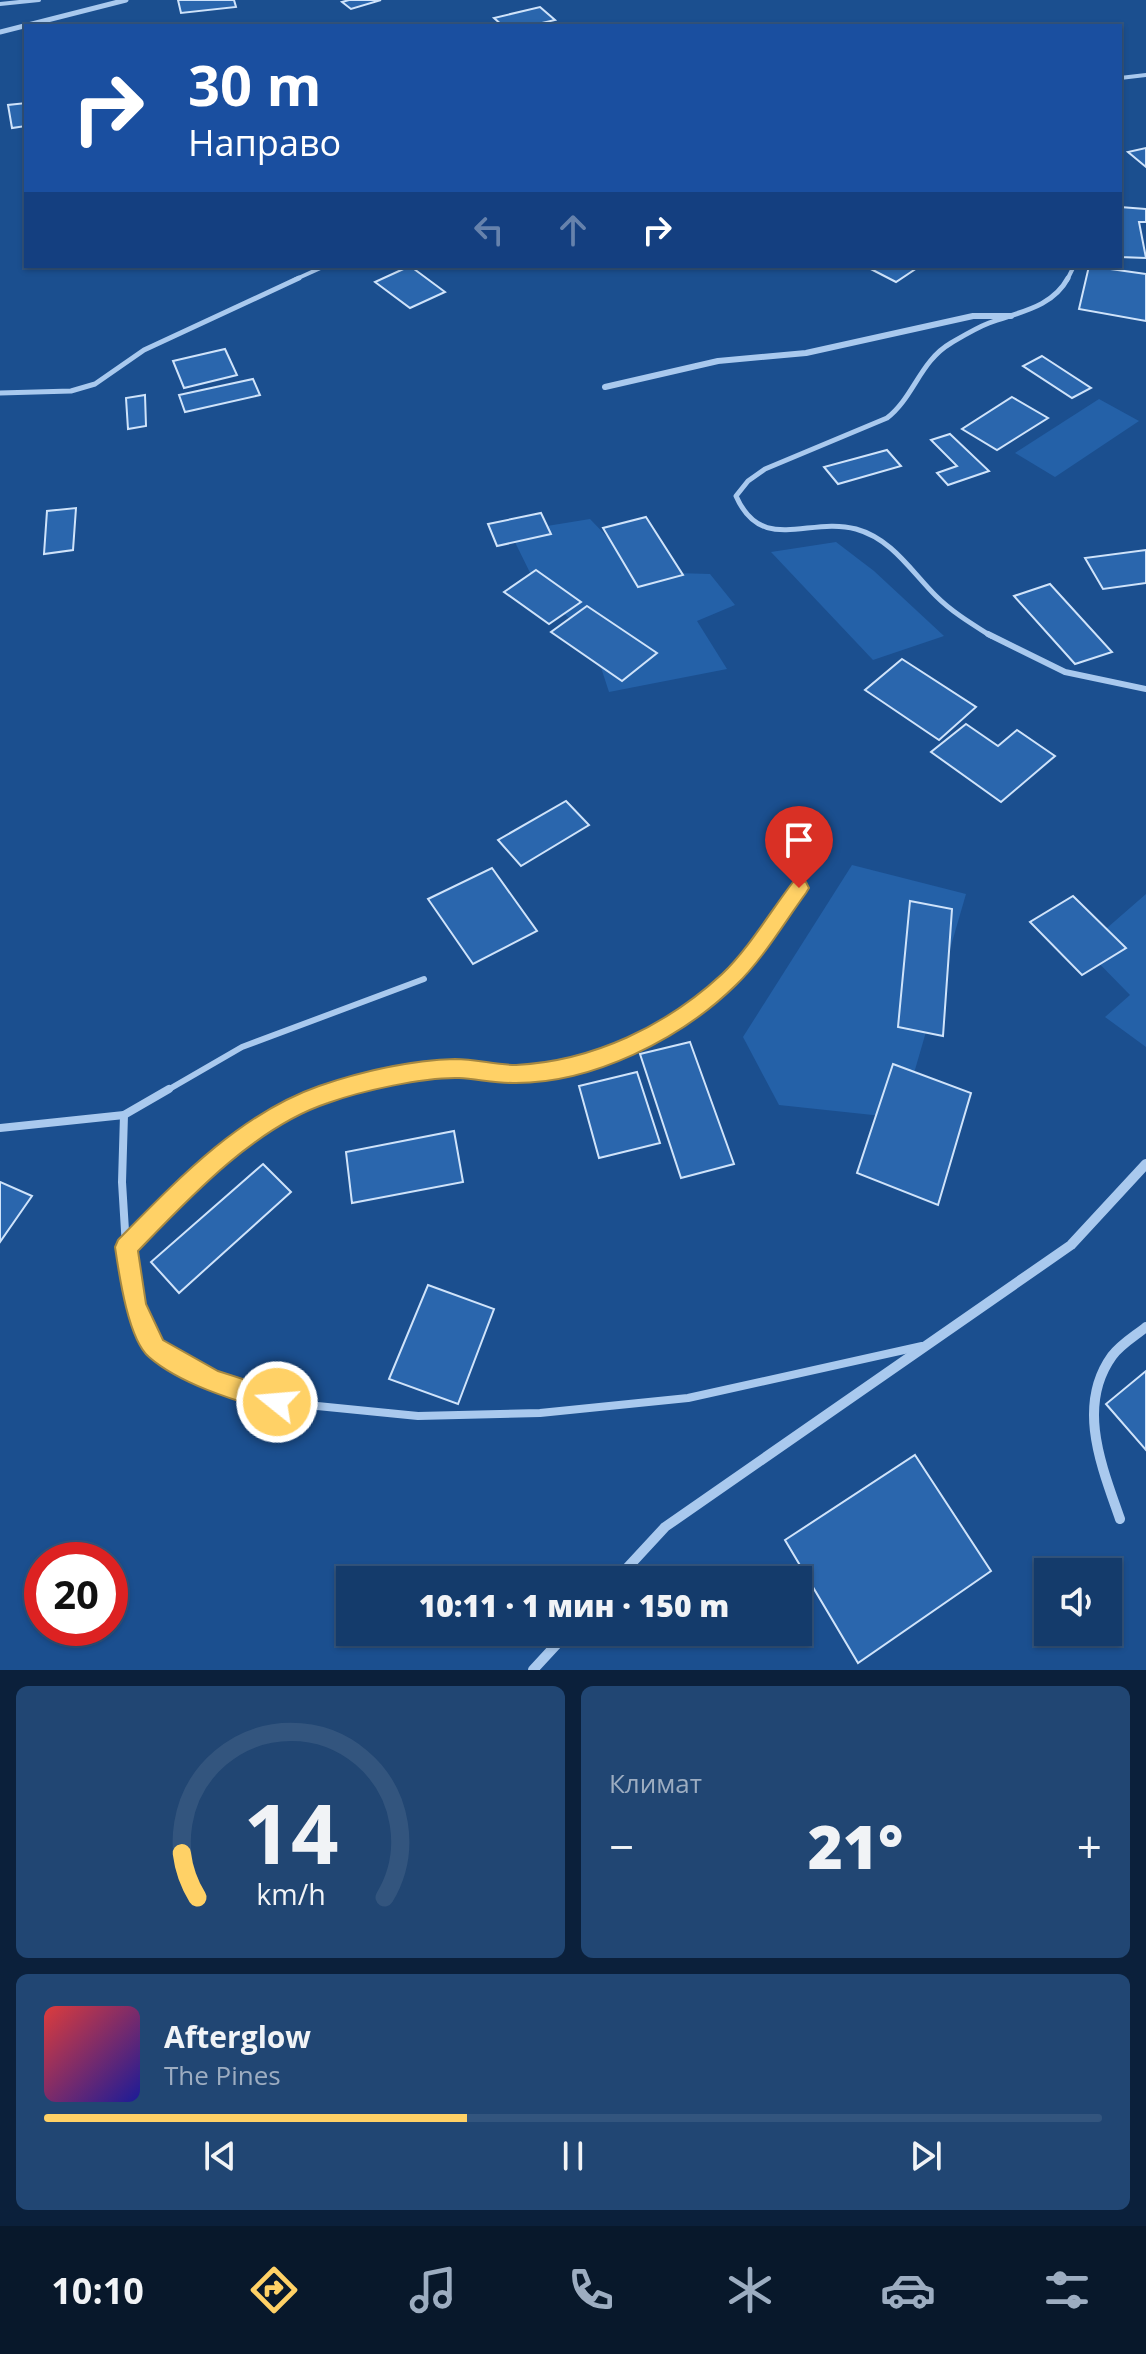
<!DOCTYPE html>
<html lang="ru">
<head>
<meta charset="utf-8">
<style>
	:root { --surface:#143b6b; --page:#214673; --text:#f1f3f6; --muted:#9dadc1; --line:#33557e; --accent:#ffd166 }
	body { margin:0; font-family:"Open Sans",sans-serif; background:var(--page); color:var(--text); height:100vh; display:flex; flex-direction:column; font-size:30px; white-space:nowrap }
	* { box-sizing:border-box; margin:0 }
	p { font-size:26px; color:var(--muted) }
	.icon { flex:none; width:44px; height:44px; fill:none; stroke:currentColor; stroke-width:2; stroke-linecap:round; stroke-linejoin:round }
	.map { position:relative; height:1670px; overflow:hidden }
	.sheet { display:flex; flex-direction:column; gap:16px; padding:16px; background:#0b203b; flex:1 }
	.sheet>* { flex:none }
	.guide { position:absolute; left:24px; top:24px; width:1098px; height:244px; border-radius:0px; box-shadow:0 2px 6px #0004,0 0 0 2px var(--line); background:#1a4fa0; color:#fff; overflow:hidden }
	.controls { position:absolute; left:1034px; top:1558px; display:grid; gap:16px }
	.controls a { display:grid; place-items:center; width:88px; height:88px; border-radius:0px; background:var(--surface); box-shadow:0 2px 6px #0004,0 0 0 2px var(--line); font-size:40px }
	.speed { position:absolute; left:24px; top:1542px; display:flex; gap:16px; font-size:40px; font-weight:700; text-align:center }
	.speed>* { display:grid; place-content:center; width:104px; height:104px; border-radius:50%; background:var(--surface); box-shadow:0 2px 6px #0004,0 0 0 2px var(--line); line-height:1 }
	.speed .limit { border:12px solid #d22; background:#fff; color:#111 }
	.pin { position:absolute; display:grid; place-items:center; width:68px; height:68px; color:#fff; margin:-82px -34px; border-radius:50% 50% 50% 0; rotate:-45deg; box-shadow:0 0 8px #0007 }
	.pin .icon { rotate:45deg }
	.me { position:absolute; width:88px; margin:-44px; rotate:287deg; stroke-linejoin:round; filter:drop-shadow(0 0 6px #0008) }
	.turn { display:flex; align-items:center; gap:28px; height:168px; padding:0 32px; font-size:36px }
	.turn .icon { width:104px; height:104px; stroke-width:2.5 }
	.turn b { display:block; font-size:56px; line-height:68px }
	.lanes { display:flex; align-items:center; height:76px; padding:0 32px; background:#0003; justify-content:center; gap:40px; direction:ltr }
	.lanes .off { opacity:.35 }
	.big { font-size:60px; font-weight:800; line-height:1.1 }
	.sheet .widget { flex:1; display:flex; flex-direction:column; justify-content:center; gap:12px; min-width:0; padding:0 28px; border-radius:12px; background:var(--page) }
	.sheet .dial { align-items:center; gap:0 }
	.dial svg { height:208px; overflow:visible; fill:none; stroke:var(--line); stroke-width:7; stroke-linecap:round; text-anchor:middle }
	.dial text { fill:var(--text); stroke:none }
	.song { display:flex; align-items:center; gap:24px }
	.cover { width:96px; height:96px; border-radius:12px; background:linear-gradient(135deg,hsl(0 70% 55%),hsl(240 70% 35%)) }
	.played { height:8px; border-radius:4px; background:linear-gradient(90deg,var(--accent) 40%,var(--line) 40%) }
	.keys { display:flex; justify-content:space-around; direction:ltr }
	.heat { display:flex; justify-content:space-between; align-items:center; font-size:44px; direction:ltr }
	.sheet .tiles { flex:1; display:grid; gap:16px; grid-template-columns:1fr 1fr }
	.widget:last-child { grid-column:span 2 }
	.trip { position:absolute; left:336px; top:1566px; width:476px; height:80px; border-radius:0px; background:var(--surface); box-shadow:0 2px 6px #0004,0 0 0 2px var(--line); font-weight:800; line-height:80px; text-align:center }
	.tabs { display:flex; height:128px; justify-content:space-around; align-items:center; background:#08182b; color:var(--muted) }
	.tabs .icon { width:56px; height:56px }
	.tabs .active { color:var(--accent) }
	.tabs b { font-size:36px; color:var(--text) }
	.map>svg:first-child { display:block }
</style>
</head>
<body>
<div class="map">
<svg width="1146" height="1670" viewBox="0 0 1146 1670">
	<rect width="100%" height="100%" fill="#1b4f8f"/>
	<g fill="#2461a8">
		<path d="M1099,399L1139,421L1055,477L1015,453Z"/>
		<path d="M590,519L641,572L710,574L735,605L697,621L727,669L609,692L591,637L540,593L510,532Z"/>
		<path d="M836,542L874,571L944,636L873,660L771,552Z"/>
		<path d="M852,865L966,894L901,1118L779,1105L743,1037Z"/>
		<path d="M1146,894V1047L1105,1017L1130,995L1084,948Z"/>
	</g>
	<g fill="#2a66ad" stroke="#cfe3fa" stroke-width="2">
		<path d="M178,0H234L236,7L181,13Z"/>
		<path d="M349,0H381L351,9L342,2Z"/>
		<path d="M540,7L555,20L529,26H503L494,18Z"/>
		<path d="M26,103V126L12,128L8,105Z"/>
		<path d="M1146,148V167L1128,152Z"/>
		<path d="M1120,207L1146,209V222H1139L1146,258L1120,257Z"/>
		<path d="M410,266L445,292L410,308L375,282Z"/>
		<path d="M865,266H920L896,282Z"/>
		<path d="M1089,266L1146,274V321L1079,309Z"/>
		<path d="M225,349L237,375L184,388L173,361Z"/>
		<path d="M1042,356L1091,388L1072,398L1023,366Z"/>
		<path d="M253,379L260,395L185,412L179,395Z"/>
		<path d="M145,395L146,426L128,429L126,398Z"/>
		<path d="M1012,397L1048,418L997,450L962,429Z"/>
		<path d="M950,434L989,471L948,485L937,473L957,466L931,440Z"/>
		<path d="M887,450L901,466L838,484L824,467Z"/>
		<path d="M76,508L73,550L44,554L47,511Z"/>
		<path d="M541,513L551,534L497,546L488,524Z"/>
		<path d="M646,517L683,575L638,587L603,528Z"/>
		<path d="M1146,550V583L1103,589L1085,558Z"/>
		<path d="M536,570L581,602L549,624L504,592Z"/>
		<path d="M1050,584L1112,652L1075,664L1014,596Z"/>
		<path d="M587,606L657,653L622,681L551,632Z"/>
		<path d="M902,659L976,707L939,740L865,690Z"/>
		<path d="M966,724L998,746L1017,730L1055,756L1001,802L931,752Z"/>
		<path d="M566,801L589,825L521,866L498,840Z"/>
		<path d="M492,868L537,931L473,964L428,899Z"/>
		<path d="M1073,896L1126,948L1082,975L1030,922Z"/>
		<path d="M910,901L952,909L943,1036L898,1027Z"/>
		<path d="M690,1042L734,1164L681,1178L640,1054Z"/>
		<path d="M893,1064L971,1093L938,1205L857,1173Z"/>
		<path d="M637,1072L660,1143L599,1158L579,1086Z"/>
		<path d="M454,1131L463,1182L352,1203L346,1152Z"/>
		<path d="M263,1164L291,1192L179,1293L151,1262Z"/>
		<path d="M0,1182L32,1196L0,1242Z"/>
		<path d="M428,1285L494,1309L458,1404L389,1379Z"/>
		<path d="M1146,1371V1450L1106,1404Z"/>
		<path d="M915,1455L991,1571L858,1663L785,1540Z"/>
	</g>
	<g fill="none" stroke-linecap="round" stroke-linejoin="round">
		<g stroke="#a9c9ee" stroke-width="4">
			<path d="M0,4L39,0"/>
			<path d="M1120,78L1146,75"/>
			<path d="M294,280L325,266"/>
			<path d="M1067,280L1074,266"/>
		</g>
		<g stroke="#a9c9ee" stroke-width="5">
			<path d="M0,393L71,391L95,384L144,350L299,278"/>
			<path d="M991,636C972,624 952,612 936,596C911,571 892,539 856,529C809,516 762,555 736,496L748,481L765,469L887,418C914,397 920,361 951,343C963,336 976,328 989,323C1018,312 1052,308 1068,278"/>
		</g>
		<g stroke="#a9c9ee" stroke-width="6">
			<path d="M988,634L1065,672L1146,689"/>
			<path d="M166,1091L242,1047L424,979"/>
			<path d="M332,1091C373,1078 416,1069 459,1069C477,1069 495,1074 514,1074C597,1074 685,1028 741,967C763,943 780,914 799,888"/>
		</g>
		<g stroke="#a9c9ee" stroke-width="8">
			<path d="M169,1089L124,1115L122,1182L126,1247L135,1306L155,1348L213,1382L277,1402L418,1416L540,1413L688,1398L922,1346"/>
			<path d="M0,1128L124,1115"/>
			<path d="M126,1247C188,1184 252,1116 339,1089"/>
		</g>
		<path stroke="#a9c9ee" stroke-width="5" d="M0,32L126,0"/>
		<path stroke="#a9c9ee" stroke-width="6" d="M605,387L718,361L806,353L973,316H1011"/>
		<g stroke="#a9c9ee" stroke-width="10">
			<path d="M1120,1519C1102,1467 1076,1406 1112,1356C1121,1344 1135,1336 1146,1327"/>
			<path d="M616,1580L665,1527L1071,1245L1146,1164"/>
			<path d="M533,1670L568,1632"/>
		</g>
	</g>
	<path fill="#ffd166" stroke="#a68842" stroke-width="2" d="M799,880L806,882L809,888L806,893C784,923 763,959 736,985C681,1039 592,1084 513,1083C495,1083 477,1079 459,1078C424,1077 361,1091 328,1103C255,1127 189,1198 138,1251L146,1304L163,1340L218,1371L286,1393L289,1402L286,1410L277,1413C237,1401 181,1385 149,1357C128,1339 119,1274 115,1247L118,1240C176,1181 239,1114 319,1086C360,1072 411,1060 455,1059C476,1059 496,1065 516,1065C593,1061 666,1026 722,974C749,948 770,912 793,882Z"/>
</svg>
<div class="controls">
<a><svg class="icon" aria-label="sound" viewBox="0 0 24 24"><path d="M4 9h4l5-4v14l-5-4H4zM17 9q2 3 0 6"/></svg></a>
</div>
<div class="speed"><div class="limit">20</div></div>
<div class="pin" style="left:799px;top:888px;background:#d93025"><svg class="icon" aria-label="arrive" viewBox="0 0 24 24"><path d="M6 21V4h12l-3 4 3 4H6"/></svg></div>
<svg class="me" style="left:277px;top:1402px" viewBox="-20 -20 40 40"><circle r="17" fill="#ffd166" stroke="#fff" stroke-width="3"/><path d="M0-11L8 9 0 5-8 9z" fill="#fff"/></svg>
<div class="trip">10:11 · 1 мин · 150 m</div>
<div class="guide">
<div class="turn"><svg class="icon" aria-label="right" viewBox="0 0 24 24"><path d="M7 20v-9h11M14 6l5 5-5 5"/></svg><div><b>30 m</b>Направо</div></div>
<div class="lanes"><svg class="icon off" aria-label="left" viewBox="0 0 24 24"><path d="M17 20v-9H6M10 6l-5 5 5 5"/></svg><svg class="icon off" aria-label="ahead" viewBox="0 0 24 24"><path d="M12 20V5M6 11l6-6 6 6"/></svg><svg class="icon" aria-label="right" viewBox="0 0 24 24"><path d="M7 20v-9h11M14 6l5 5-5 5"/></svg></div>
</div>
</div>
<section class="sheet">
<div class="tiles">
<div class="widget dial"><svg viewBox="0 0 100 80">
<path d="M14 69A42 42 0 1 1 86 69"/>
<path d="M14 69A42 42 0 0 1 8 52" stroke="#ffd166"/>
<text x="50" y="56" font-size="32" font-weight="700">14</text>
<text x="50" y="72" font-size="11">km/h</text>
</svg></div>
<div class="widget"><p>Климат</p>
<div class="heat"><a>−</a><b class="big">21°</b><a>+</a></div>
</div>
<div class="widget">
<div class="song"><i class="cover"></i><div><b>Afterglow</b><p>The Pines</p></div></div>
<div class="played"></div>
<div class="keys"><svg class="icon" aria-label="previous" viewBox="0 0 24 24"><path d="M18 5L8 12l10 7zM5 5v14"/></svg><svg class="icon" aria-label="pause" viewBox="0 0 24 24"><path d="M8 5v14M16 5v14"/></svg><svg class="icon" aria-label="next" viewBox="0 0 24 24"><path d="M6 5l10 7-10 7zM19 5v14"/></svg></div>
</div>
</div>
</section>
<nav class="tabs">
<b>10:10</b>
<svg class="icon active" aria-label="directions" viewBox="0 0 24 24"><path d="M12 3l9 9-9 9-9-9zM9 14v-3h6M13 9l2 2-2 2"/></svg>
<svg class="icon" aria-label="music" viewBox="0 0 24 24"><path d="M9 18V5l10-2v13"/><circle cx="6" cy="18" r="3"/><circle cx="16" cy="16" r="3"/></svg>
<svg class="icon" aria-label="phone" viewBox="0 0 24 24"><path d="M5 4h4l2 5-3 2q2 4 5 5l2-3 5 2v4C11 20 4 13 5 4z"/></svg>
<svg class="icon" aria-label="climate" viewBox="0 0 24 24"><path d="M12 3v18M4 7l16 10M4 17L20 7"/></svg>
<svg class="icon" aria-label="car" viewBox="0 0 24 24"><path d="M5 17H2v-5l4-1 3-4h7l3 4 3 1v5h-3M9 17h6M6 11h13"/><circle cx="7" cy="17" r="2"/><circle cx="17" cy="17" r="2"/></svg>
<svg class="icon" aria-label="filters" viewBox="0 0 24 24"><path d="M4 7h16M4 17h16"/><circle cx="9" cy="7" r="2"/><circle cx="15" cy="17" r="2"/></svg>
</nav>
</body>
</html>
